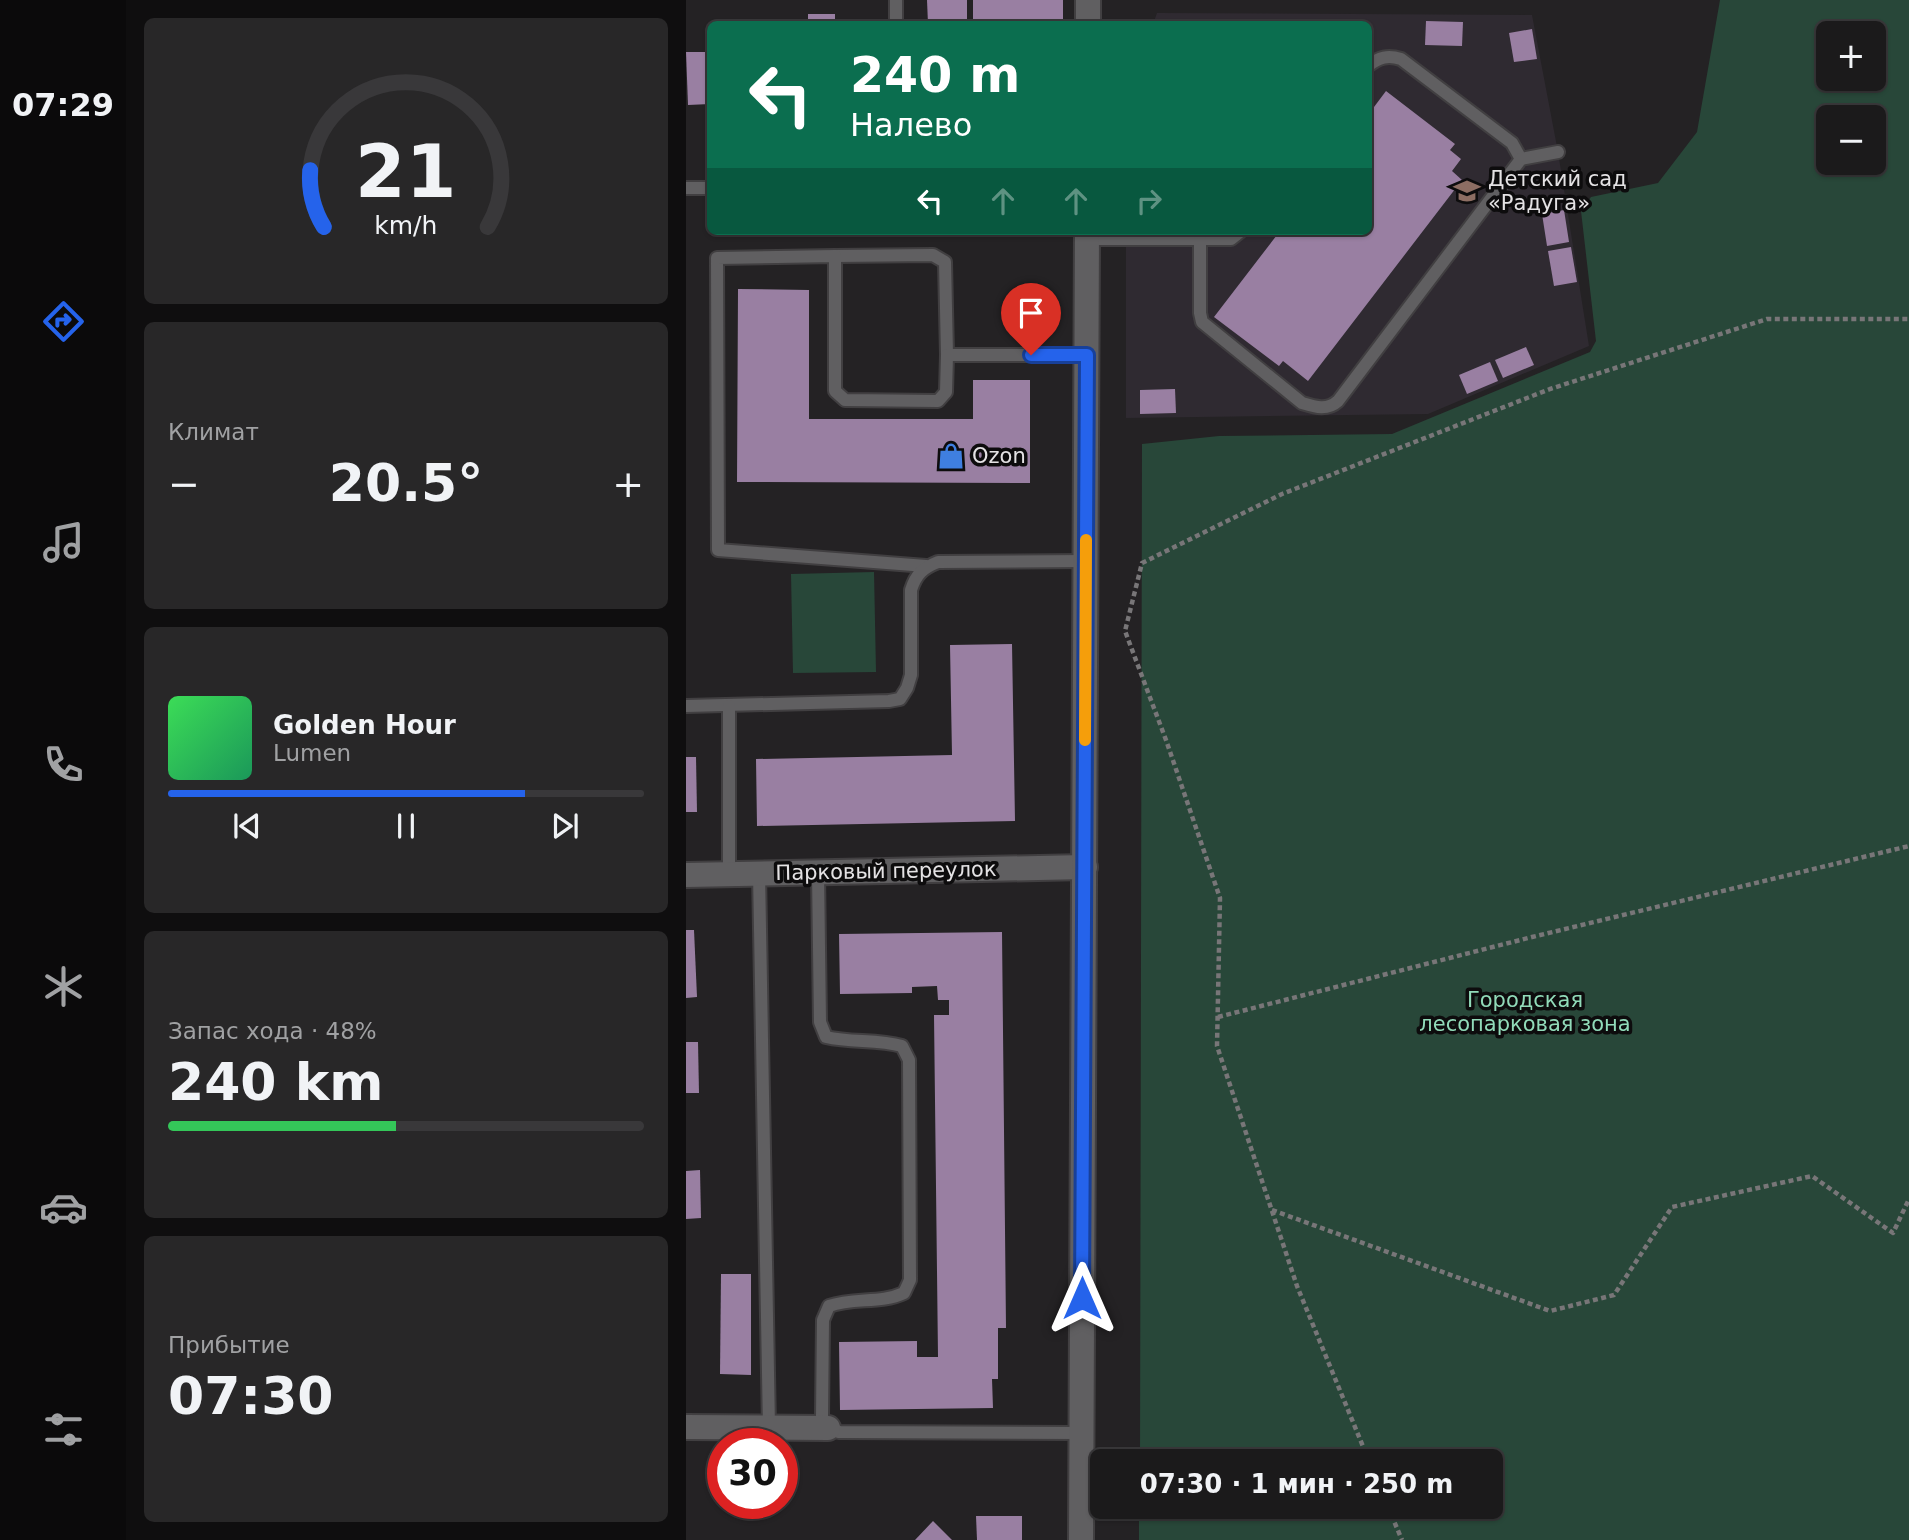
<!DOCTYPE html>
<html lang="ru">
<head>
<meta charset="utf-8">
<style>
	:root { --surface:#1b1a1b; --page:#282728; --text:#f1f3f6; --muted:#a0a1a3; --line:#39383a; --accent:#2563eb }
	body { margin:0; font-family:"DejaVu Sans",sans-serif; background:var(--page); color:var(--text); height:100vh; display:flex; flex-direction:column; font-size:26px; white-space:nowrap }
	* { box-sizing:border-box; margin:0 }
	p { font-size:23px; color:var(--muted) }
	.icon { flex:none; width:38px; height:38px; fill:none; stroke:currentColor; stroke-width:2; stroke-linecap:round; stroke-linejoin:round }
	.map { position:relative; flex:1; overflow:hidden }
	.side { display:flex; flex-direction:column; gap:18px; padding:18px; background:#0f0e0f; width:560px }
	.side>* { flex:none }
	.banner { position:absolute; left:21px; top:21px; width:665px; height:214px; border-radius:10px; box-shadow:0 2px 5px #0004,0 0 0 2px var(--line); background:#0b6e4f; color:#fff; overflow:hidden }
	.buttons { position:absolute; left:1130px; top:21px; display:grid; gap:14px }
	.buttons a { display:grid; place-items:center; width:70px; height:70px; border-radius:10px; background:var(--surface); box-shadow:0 2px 5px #0004,0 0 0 2px var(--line); font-size:35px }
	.speed { position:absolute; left:21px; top:1428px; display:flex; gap:14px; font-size:35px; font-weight:700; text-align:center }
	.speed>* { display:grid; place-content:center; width:91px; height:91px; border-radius:50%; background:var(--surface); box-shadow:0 2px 5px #0004,0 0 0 2px var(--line); line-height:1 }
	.speed .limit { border:10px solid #d22; background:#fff; color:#111 }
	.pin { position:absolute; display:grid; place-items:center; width:60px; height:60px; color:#fff; margin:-72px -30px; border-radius:50% 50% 50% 0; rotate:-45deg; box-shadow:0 0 7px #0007 }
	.pin .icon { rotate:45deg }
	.me { position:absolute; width:77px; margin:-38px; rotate:0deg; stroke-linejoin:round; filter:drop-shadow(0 0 5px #0008) }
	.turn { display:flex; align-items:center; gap:24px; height:147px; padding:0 28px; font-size:32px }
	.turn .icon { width:91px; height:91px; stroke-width:2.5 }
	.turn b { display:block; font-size:49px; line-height:60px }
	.lanes { display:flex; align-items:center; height:66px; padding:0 28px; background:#0003; justify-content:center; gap:35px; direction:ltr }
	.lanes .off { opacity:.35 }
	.big { font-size:52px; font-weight:600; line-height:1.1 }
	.side .widget { flex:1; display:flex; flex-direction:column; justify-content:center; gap:10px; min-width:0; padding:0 24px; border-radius:10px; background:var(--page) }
	.side .dial { align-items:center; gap:0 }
	.dial svg { height:182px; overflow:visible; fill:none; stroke:var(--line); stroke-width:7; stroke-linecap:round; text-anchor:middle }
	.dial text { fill:var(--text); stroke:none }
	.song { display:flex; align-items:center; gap:21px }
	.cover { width:84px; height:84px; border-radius:10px; background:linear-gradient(135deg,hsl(130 70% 55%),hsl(150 70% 35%)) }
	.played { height:7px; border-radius:4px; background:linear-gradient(90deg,var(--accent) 75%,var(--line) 75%) }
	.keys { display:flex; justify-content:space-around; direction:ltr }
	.heat { display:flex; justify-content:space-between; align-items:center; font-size:38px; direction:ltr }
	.charge { height:10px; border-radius:5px; background:linear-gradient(90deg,#34c759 48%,var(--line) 0) }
	.trip { position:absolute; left:404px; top:1449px; width:413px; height:70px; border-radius:10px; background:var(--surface); box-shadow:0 2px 5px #0004,0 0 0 2px var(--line); font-weight:600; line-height:70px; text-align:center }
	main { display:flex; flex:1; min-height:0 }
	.tabs { display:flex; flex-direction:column; width:126px; justify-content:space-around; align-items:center; background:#0b0a0b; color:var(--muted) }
	.tabs .icon { width:49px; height:49px }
	.tabs .active { color:var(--accent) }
	.tabs b { font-size:32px; color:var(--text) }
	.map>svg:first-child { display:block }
</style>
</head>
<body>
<main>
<nav class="tabs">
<b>07:29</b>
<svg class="icon active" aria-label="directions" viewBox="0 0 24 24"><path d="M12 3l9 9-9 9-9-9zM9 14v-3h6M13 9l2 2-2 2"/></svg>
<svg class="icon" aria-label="music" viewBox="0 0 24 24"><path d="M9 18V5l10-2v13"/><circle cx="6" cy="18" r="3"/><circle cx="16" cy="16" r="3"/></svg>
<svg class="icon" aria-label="phone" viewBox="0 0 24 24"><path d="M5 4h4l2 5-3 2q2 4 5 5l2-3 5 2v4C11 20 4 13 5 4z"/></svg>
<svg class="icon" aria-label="climate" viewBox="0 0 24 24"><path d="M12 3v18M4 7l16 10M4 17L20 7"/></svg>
<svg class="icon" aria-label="car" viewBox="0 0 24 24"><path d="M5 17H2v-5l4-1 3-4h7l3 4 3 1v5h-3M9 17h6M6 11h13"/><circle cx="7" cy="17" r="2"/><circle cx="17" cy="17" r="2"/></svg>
<svg class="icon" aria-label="filters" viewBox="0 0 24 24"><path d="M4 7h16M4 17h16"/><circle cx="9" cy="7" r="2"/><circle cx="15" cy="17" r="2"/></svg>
</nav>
<section class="side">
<div class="widget dial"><svg viewBox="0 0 100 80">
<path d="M14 69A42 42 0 1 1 86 69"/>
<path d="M14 69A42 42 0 0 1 8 44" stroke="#2563eb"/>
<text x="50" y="56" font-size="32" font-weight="700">21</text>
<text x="50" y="72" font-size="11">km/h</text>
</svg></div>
<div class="widget"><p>Климат</p>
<div class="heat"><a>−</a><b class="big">20.5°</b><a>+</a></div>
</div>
<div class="widget">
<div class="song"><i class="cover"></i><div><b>Golden Hour</b><p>Lumen</p></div></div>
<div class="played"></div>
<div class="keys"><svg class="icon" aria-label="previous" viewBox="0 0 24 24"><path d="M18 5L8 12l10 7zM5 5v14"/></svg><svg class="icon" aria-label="pause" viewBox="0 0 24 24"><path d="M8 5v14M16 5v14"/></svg><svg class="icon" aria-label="next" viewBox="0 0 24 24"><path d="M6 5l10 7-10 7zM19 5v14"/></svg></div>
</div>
<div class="widget"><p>Запас хода · 48%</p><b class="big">240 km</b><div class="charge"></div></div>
<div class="widget"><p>Прибытие</p><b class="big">07:30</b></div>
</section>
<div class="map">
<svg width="1223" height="1540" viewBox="0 0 1223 1540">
	<rect width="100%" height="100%" fill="#242224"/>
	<path fill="#2f2a31" d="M471,13L846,15L872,152L903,346L742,414L440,418V231H682V24H467Z"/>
	<g fill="#284739" fill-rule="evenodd">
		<path d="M1034,0H1223V1540H453V1507H805V1461H454L456,444L533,436L706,434L904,352L910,341L895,211L905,197L972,183L1011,132ZM1143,33H1188V79H1143ZM1143,117H1188V163H1143Z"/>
		<path d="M188,572L190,672L107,673L105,574Z"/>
	</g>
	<g fill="#997fa2">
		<path d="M241,0H281V24H242Z"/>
		<rect x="287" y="0" width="90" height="24"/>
		<rect x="122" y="14" width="27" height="10"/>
		<path d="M740,21L777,22L776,46L739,45Z"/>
		<path d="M846,29L851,59L828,62L823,33Z"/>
		<path d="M0,52H24V104L2,105Z"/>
		<path d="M700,91L769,144L764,150L775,159L766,171L776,180L622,381L597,361L593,366L528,317L594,231H682V115Z"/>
		<path d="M878,210L883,242L861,246L856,214Z"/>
		<path d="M885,247L891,282L868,286L862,251Z"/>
		<path d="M52,289L123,290V419H287V380H344V483L51,482Z"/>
		<path d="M840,347L848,365L817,378L809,360Z"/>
		<path d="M804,362L812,381L781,394L773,375Z"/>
		<path d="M489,389L490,413L454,414V390Z"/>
		<path d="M326,644L329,821L71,826L70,759L266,755L264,645Z"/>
		<path d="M0,757H10L11,812H0Z"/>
		<path d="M0,930H8L11,997L0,998Z"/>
		<path d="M316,932L320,1328H312V1379H306L307,1408L154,1410L153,1342L231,1341V1357H252L248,1015H263V1000H252L251,986L226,987V993L154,994L153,934Z"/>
		<path d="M0,1042H12L13,1093H0Z"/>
		<path d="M14,1170L15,1218L0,1219V1171Z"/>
		<path d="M35,1274H65V1375L34,1374Z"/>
		<path d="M290,1516H336V1540H291Z"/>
		<path d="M247,1521L266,1540H229Z"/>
	</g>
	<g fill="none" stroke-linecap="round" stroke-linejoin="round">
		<g stroke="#413f41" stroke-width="16">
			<g id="service">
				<path d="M210,24V0"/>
				<path d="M682,66C693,57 702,55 715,59L826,143L835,159"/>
				<path d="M0,188H24"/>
				<path d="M401,239H545L555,231"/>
				<path d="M514,239V313L516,322L616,403C629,407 641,411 652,401L835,159L872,152"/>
				<path d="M149,256L247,255L259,262L261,355"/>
				<path d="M240,566L32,550L31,258L149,256V391L159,400L252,401L260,392L261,355H401"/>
				<path d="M0,706L203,701L214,699L221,688L225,675V590C230,574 237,568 252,562L400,561"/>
				<path d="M132,872L134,1022L140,1037C166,1043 191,1039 216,1046L223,1060L224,1280L218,1293C194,1304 168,1297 143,1306L137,1320L136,1417L142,1428L153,1432L396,1433"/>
				<path d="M73,873L83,1428"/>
				<path d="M43,874V706"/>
			</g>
		</g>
		<g stroke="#413f41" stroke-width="28">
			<g id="minor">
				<path d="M402,24V0"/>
				<path d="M0,875L399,867"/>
				<path d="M0,1427L142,1428"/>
				<path d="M395,1540L401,231"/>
			</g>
		</g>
		<g stroke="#787678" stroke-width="4.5" stroke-dasharray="5 3.5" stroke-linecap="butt">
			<path d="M532,1017L846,937L1223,846"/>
			<path d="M586,1210L864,1311L928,1295L986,1207L1126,1176L1207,1233L1223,1199"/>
			<path d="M683,1461L611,1286L531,1046L534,898L480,740L439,631L456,563L596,494L864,389L1081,319H1223"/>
			<path d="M702,1507L716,1540"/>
		</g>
		<use href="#service" stroke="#605f61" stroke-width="12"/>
		<use href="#minor" stroke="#605f61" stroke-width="24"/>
	</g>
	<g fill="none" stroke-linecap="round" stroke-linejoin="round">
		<g stroke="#184099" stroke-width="18">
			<path id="route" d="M345,355H401L396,1298"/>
		</g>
		<use href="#route" stroke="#2563eb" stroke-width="12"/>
		<path stroke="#f59e0b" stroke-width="12" d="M399,740L400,540"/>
	</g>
	<defs>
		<g id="school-bare" transform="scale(2.1)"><path d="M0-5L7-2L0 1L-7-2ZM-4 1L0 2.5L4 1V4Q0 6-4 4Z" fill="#8d6e63" stroke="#0d0c0d" stroke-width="2.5" paint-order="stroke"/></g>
		<g id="shop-bare" transform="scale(2.1)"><path d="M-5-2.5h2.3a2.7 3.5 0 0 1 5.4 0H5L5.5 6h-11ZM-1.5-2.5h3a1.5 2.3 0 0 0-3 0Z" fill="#3f7fe0" stroke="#0d0c0d" stroke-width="2.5" paint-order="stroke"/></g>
	</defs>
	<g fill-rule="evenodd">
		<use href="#school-bare" x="781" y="191"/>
		<use href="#shop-bare" x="265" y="456"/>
	</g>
	<g text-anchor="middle" stroke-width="7" stroke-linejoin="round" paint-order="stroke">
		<g font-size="21" fill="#e4e2e4" stroke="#0d0c0d" text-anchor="start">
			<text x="802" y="186">Детский сад<tspan x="802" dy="24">«Радуга»</tspan></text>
			<text x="286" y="463">Ozon</text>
		</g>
		<g font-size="21" fill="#e4e2e4" stroke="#0d0c0d">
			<text transform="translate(200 871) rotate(-1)" y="7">Парковый переулок</text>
		</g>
		<g font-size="21" fill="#91dbb9" stroke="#0d0c0d">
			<text x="839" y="1007">Городская<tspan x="839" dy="24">лесопарковая зона</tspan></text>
		</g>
	</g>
</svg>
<div class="buttons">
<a>+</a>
<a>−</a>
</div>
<div class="speed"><div class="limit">30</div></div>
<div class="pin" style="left:345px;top:355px;background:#d93025"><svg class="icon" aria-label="arrive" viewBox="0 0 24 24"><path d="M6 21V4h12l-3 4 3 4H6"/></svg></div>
<svg class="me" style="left:396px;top:1298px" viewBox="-20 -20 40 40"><path d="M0-17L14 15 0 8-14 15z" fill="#2563eb" stroke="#fff" stroke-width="4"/></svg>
<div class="trip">07:30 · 1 мин · 250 m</div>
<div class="banner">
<div class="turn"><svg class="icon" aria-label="left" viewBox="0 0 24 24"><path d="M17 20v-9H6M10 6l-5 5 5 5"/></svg><div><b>240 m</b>Налево</div></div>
<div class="lanes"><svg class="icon" aria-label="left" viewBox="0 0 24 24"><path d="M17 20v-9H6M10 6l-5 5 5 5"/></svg><svg class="icon off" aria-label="ahead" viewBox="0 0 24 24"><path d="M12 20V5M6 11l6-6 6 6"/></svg><svg class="icon off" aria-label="ahead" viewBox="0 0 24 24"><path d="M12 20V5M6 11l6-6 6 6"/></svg><svg class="icon off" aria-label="right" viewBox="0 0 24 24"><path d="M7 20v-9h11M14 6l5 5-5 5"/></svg></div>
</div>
</div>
</main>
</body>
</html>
